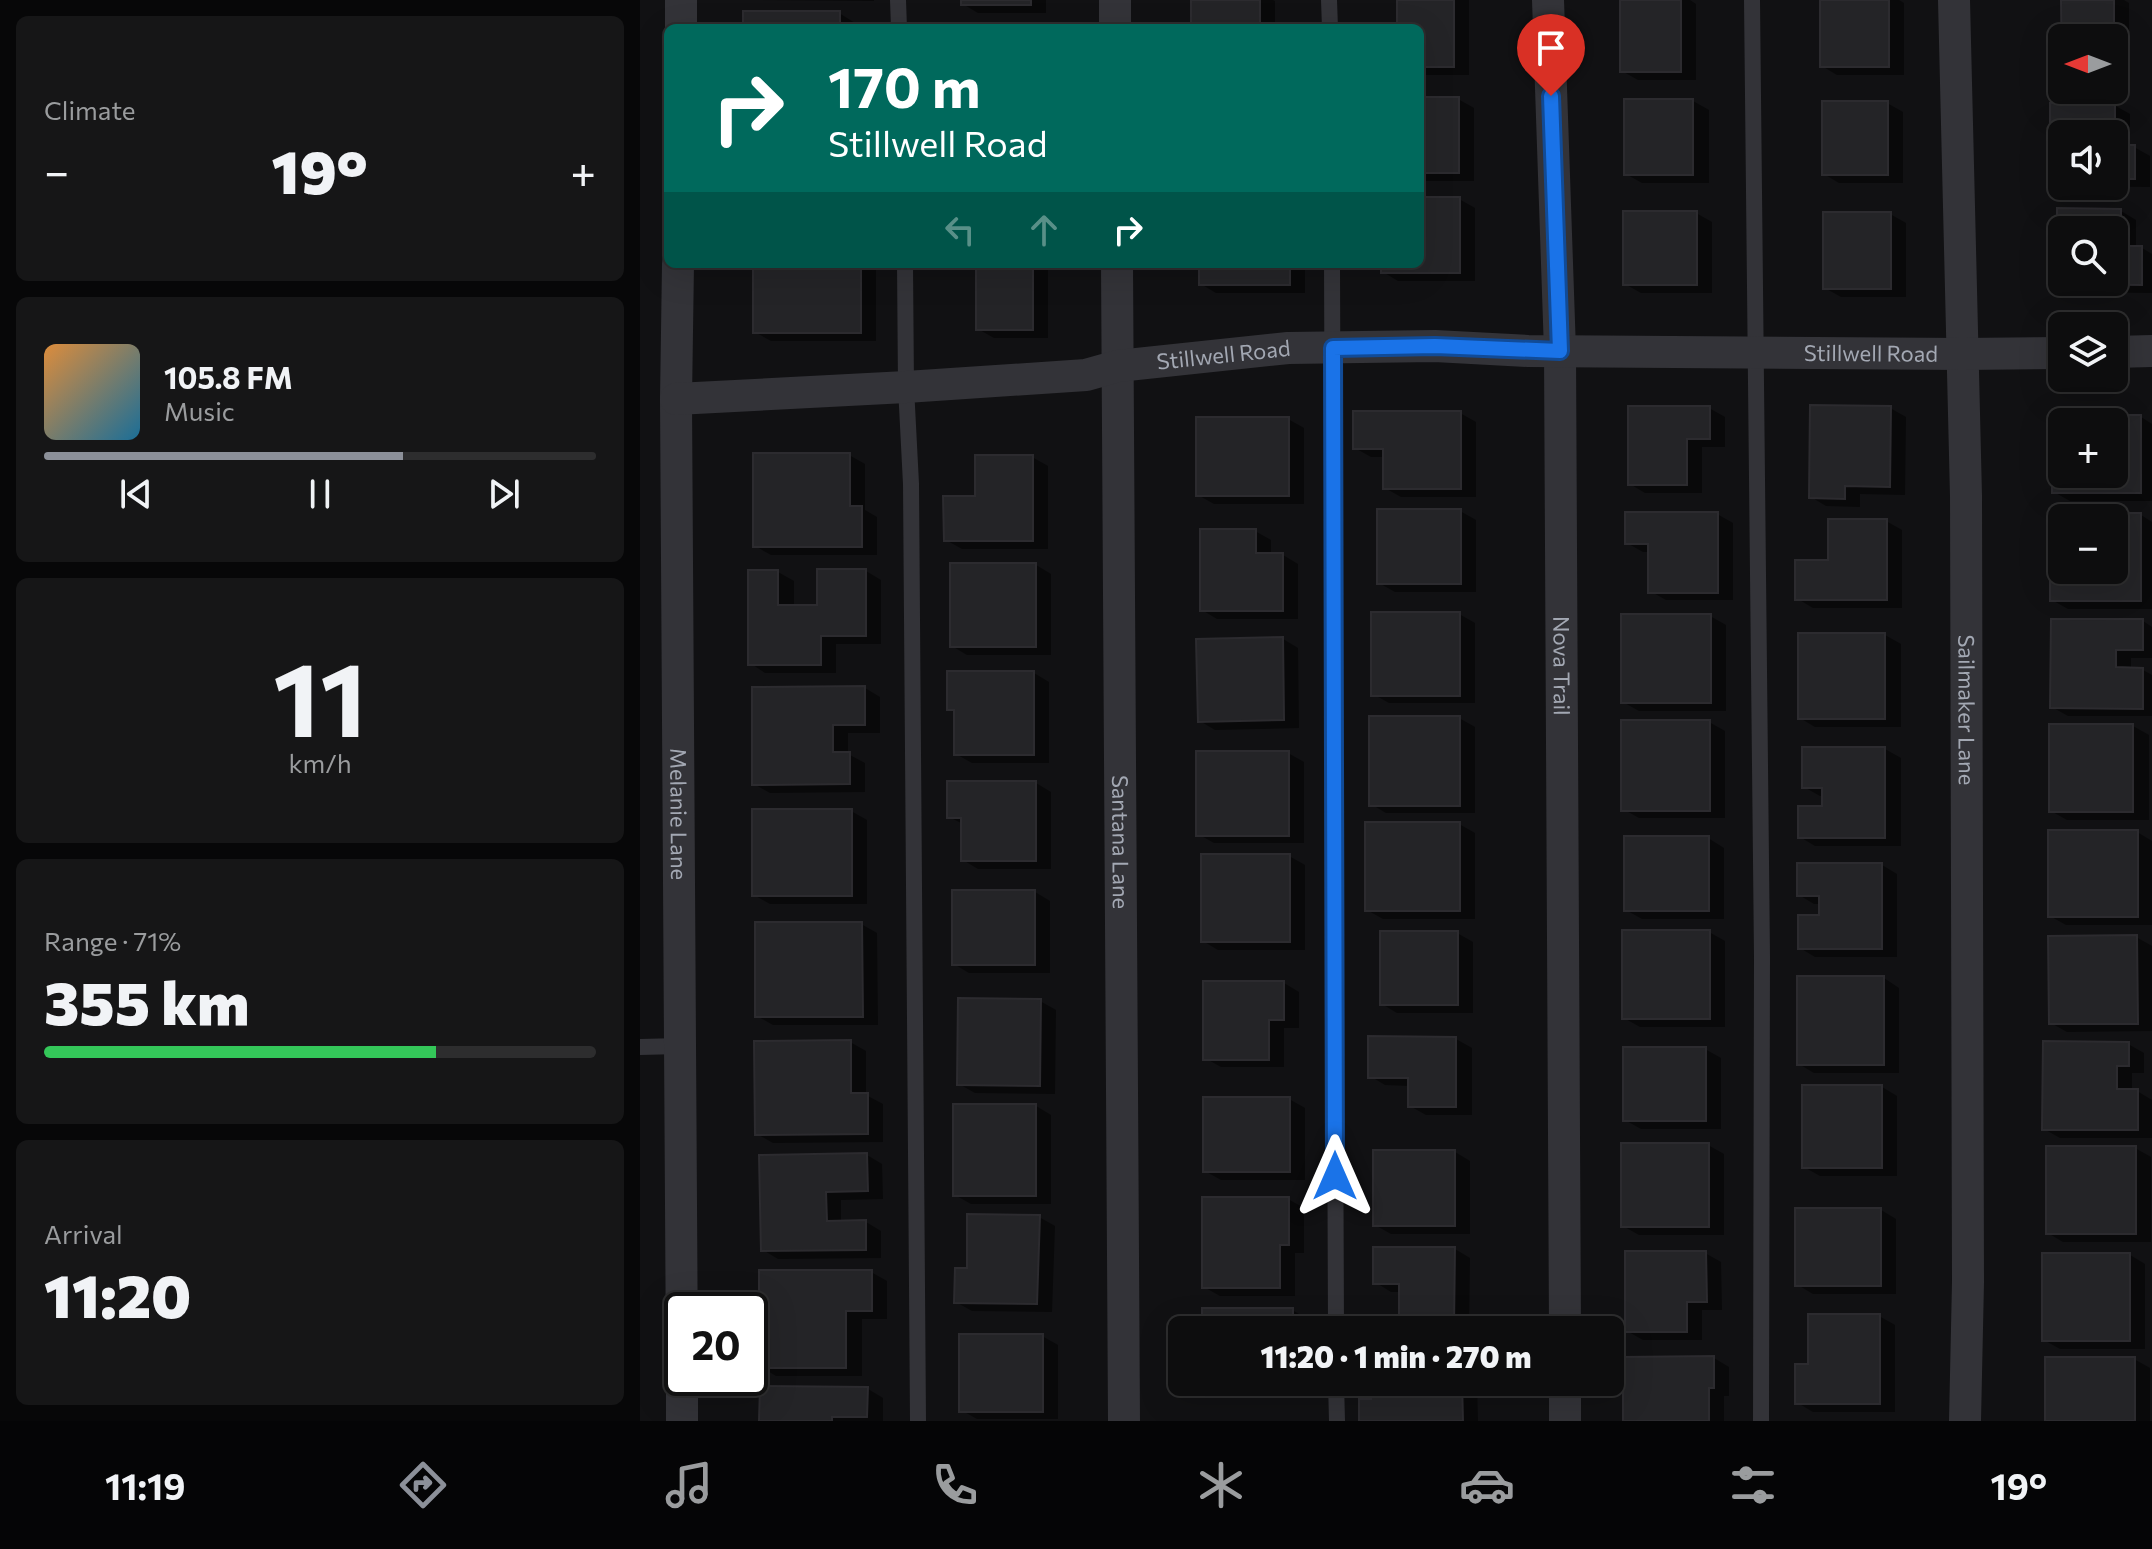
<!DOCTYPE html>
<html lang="en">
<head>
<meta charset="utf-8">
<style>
	:root { --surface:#0d0d0e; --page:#161617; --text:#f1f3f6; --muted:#9a9c9e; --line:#2d2d2e; --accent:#8c9099 }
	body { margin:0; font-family:Commissioner,sans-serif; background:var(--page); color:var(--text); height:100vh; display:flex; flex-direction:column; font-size:30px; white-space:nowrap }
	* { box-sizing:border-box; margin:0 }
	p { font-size:26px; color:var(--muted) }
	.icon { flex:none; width:44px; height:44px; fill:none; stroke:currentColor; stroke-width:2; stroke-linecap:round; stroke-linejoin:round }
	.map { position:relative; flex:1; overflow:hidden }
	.panel { display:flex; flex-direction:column; gap:16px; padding:16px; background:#070708; width:640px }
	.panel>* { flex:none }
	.guide { position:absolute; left:24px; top:24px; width:760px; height:244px; border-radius:12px; box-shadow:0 8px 32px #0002,0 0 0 2px var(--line); background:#00695c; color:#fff; overflow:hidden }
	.needle { width:52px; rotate:270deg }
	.tools { position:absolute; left:1408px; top:24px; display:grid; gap:16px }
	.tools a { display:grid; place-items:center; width:80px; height:80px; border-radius:12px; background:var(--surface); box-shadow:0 8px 32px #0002,0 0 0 2px var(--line); font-size:40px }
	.speed { position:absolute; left:24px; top:1292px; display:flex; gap:16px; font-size:40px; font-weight:700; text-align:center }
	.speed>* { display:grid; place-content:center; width:104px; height:104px; border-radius:50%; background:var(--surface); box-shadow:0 8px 32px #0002,0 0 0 2px var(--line); line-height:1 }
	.speed .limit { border:4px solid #111; border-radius:12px; background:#fff; color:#111 }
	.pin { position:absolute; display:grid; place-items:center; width:68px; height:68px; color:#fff; margin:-82px -34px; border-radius:50% 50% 50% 0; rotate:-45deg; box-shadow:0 0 8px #0007 }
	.pin .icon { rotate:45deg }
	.me { position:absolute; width:88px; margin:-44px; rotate:0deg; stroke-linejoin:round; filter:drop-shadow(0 0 6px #0008) }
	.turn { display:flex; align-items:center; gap:28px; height:168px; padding:0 32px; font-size:36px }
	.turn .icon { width:104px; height:104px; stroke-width:2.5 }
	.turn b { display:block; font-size:56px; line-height:68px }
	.lanes { display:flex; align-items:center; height:76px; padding:0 32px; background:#0003; justify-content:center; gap:40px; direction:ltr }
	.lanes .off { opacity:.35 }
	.big { font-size:60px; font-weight:800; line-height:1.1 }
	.panel .card { flex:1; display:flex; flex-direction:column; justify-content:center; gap:12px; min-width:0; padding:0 28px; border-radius:12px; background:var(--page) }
	.panel .dial { align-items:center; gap:0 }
	.dial b { font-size:104px; line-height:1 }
	.song { display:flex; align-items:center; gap:24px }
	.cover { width:96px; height:96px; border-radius:12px; background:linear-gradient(135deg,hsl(30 70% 55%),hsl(200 70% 35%)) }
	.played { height:8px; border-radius:4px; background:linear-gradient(90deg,var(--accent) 65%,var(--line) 65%) }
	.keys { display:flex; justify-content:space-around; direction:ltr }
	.heat { display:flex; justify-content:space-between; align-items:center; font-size:44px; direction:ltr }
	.charge { height:12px; border-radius:6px; background:linear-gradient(90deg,#34c759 71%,var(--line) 0) }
	.trip { position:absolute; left:528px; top:1316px; width:456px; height:80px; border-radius:12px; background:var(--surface); box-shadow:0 8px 32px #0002,0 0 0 2px var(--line); font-weight:800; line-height:80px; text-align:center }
	.menu { display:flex; height:128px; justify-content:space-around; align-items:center; background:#050506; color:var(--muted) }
	.menu .icon { width:56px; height:56px }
	.menu .selected { color:var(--accent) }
	.menu b { font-size:36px; color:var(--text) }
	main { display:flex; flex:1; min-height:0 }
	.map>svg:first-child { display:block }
</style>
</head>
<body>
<main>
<section class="panel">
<div class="card"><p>Climate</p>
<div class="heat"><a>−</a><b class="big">19°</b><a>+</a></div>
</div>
<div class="card">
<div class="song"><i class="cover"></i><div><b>105.8 FM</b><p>Music</p></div></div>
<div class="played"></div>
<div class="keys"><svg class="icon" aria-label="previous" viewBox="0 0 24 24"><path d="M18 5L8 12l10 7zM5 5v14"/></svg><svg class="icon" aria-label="pause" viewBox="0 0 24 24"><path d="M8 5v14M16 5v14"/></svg><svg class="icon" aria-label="next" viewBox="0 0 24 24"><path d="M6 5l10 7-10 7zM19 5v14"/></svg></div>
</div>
<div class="card dial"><b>11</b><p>km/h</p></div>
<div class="card"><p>Range · 71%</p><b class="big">355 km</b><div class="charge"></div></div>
<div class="card"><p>Arrival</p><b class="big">11:20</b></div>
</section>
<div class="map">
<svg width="1512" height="1421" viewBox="0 0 1512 1421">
	<rect width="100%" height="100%" fill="#111113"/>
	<g fill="#0007" fill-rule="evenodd">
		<path d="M120,0H234V1L121,0Z"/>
		<path d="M323,0H406V13H338L323,4Z"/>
		<path d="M553,0H633L635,1V28H553Z"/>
		<path d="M759,0H829V75H780V28H759Z"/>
		<path d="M982,0H1050L1056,4V80H998L982,71Z"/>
		<path d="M1182,0H1259L1264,3V75H1197L1182,66Z"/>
		<path d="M1423,0H1484L1489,3V83H1474V38H1423Z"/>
		<path d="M199,13L215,23V28H105Z"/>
		<path d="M780,99H818L834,108V181H780Z"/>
		<path d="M1053,101L1069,110V183H1002L986,174Z"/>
		<path d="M1247,103L1263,112V183H1199L1184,174Z"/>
		<path d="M1412,105H1474L1490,114V147H1494L1510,156V187L1427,186H1474V134H1422V183L1412,178Z"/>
		<path d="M780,199H819L835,208V281H758L743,272V264H780Z"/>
		<path d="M1419,210L1481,211L1496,220V248H1502L1512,254V293L1434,292L1419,283ZM1422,230H1474V282H1422Z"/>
		<path d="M1056,213L1072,222V293H1001L985,284Z"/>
		<path d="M1250,214L1266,223V297H1201L1185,288Z"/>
		<path d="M115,264H236V341H131L115,332Z"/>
		<path d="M338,264H408V338H354L338,329Z"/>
		<path d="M561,264H665V293H576L561,284Z"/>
		<path d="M1069,408L1085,417V447H1062V493H1005L990,484Z"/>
		<path d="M1250,408L1266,417L1265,495L1220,494V507L1186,506L1171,497Z"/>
		<path d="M820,413L836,422V497H761L745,488V457H731L715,448Z"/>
		<path d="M1414,417H1501L1512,424V501H1430L1414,492ZM1422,422H1474V474H1422Z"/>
		<path d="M648,419L664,428V504H574L558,495Z"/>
		<path d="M209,455L225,464V510L237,517V555H131L115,546Z"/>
		<path d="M392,457L408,466V549H322L306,540Z"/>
		<path d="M820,511L836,520V592H755L739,583Z"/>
		<path d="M1077,514L1093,523V600H1026L1010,591V552H1003L987,543Z"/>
		<path d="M1412,515H1501L1512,522V609H1428L1412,600ZM1422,518H1474V570H1422Z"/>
		<path d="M1246,521L1262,530V608H1173L1158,599L1190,562Z"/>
		<path d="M615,531L631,540V555H643L658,564V619H577L562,610Z"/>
		<path d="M396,565L411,574V655H327L312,646Z"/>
		<path d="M226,571L241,580V644H196V673H125L110,663L138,572L154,581V607H179Z"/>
		<path d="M819,614L835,623V703H749L733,694Z"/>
		<path d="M1070,616L1086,625V711H999L983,702Z"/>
		<path d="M1503,621L1512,627V658H1491V670H1503L1512,675V716H1428L1412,707Z"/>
		<path d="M1245,635L1261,644V727H1175L1160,718Z"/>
		<path d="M643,639L658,648L659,728L575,730L560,721Z"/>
		<path d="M394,673L409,682V763H332L316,754V713L309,709Z"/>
		<path d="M225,688L240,697V733H208V754L225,763V792L130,793L114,784Z"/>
		<path d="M819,718L835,727V813H746L731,804Z"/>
		<path d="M1069,722L1085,731V818H999L983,809Z"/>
		<path d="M1493,726L1509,735V820H1427L1411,811Z"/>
		<path d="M1245,749L1261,758V846H1175L1160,837L1184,808V796H1180L1164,787Z"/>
		<path d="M648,753L664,762V843H574L558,834Z"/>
		<path d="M396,783L411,792V869H338L323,860V824L309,817Z"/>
		<path d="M211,811L227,820V904H130L114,895Z"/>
		<path d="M819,824L835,833V919H743L727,910Z"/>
		<path d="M1497,832L1512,841V925H1426L1410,916Z"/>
		<path d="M1068,838L1084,848V919H1002L986,910Z"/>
		<path d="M649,856L665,865V950H578L563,941Z"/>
		<path d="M1242,865L1257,874V957H1175L1160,948L1181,917V904H1174L1159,895Z"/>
		<path d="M395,892L410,901V973H329L314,964Z"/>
		<path d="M221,924L237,933L238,1025H133L117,1016Z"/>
		<path d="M1069,932L1085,941V1027H1000L984,1018Z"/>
		<path d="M817,933L833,942V1013H757L742,1004Z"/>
		<path d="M1496,937L1512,946V1031L1427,1032L1411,1023Z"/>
		<path d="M1244,978L1259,988V1073H1174L1159,1064Z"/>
		<path d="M644,983L659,992V1028H644V1067H581L565,1058Z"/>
		<path d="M400,1001L416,1010L415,1094L335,1093L319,1084Z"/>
		<path d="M816,1039L832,1048V1115H786L770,1106V1086L745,1085L730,1076Z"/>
		<path d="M210,1042L226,1051V1095L243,1104V1142L133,1143L117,1134Z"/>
		<path d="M1488,1044L1504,1053V1073H1492V1091H1497L1512,1100V1138H1420L1404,1129Z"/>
		<path d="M1065,1049L1081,1058V1129H1001L985,1120Z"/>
		<path d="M1242,1087L1257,1096V1176H1180L1164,1167Z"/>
		<path d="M649,1099L665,1108V1180H581L565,1171Z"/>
		<path d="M396,1106L411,1115V1204H331L315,1195Z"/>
		<path d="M1068,1145L1084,1154V1235H999L983,1226Z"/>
		<path d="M1495,1148L1511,1157V1242H1423L1408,1233Z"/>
		<path d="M815,1152L830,1161V1234H751L735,1225Z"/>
		<path d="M227,1155L242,1164L243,1199L201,1200V1222H226L241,1231V1258L138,1259L123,1250L121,1157Z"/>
		<path d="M648,1199L664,1208V1253H655V1296H580L564,1287Z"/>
		<path d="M1241,1210L1256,1219V1294H1173L1158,1285Z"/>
		<path d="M399,1217L415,1226L412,1312L332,1311L316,1302Z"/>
		<path d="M815,1249L830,1258L829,1330H771L761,1324V1292H751L735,1282Z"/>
		<path d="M1065,1253L1081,1262L1082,1310H1062V1340H1003L987,1331Z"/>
		<path d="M1490,1255L1505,1264V1349H1420L1404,1340Z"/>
		<path d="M231,1272L247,1281V1319H222V1376H136L121,1367Z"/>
		<path d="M652,1310L668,1319V1330H564Z"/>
		<path d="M1239,1316L1255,1325V1412H1173L1158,1403L1170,1366Z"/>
		<path d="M402,1336L418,1345V1419H337L321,1410Z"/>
		<path d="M1074,1358L1089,1367V1396H1084V1421H985Z"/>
		<path d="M1494,1359L1510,1368V1421H1407Z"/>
		<path d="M585,1382H668V1395H600L585,1385Z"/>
		<path d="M733,1382H837L838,1421H721L733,1401Z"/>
		<path d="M228,1389L243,1398V1421H121Z"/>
	</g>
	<g fill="#242427" stroke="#2c2b2f" stroke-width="2" fill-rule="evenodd">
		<rect x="321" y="0" width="70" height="5"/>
		<rect x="551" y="0" width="69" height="28"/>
		<path d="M757,0H814V67H780V28H757Z"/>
		<rect x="980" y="0" width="61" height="72"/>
		<rect x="1180" y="0" width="69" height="67"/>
		<path d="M1421,0H1474V38H1422V75Z"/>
		<rect x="103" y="11" width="97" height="17"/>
		<rect x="780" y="97" width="39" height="76"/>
		<rect x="984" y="99" width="69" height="76"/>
		<rect x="1182" y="101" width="66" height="74"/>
		<path d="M1410,103H1475V145H1495V179H1474V134H1422V179H1410Z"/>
		<path d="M780,197H820V273H741V264H780Z"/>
		<path d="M1417,208L1481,209V246H1502V285L1417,284ZM1422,230H1474V282H1422Z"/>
		<rect x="983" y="211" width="74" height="74"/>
		<rect x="1183" y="212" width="68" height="77"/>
		<rect x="113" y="264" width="108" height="69"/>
		<rect x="336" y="264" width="57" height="66"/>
		<rect x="559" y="264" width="91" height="21"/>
		<path d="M1170,405L1251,406L1250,487L1205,486V499L1169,498Z"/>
		<path d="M988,406H1070V439H1047V485H988Z"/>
		<path d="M713,411H821V489H743V449H713Z"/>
		<path d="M1412,415H1501V493H1412ZM1422,422H1474V474H1422Z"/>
		<rect x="556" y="417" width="93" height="79"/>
		<path d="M113,453H210V506H222V547H113Z"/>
		<path d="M335,455H393V541H304L303,496H335Z"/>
		<rect x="737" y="509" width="84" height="75"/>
		<path d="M985,512H1078V593H1008V544H985Z"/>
		<path d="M1410,513H1501V601H1410ZM1422,518H1474V570H1422Z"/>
		<path d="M1188,519H1247V600H1155V560H1188Z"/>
		<path d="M560,529H616V553H643V611H560Z"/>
		<rect x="310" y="563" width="86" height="84"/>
		<path d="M177,569H226V636H181V665H108V570H138V605H177Z"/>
		<rect x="731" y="612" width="89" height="84"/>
		<rect x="981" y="614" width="90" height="89"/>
		<path d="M1411,619H1503V650H1476V667L1503,668V709L1410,708Z"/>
		<rect x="1158" y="633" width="87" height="86"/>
		<path d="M643,637L644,720L558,722L556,639Z"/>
		<path d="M307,671H394V755H314V710H307Z"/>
		<path d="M225,686V725H193V752H210V784L112,785V687Z"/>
		<rect x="729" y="716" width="91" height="90"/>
		<rect x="981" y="720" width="89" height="91"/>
		<rect x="1409" y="724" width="84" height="88"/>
		<path d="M1162,747H1245V838H1158V806H1182V788H1162Z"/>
		<rect x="556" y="751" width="93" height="85"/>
		<path d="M307,781H396V861H321V818H307Z"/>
		<rect x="112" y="809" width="100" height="87"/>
		<rect x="725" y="822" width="95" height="89"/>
		<rect x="1408" y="830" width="90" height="87"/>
		<rect x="984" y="836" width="85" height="75"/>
		<rect x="561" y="854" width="89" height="88"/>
		<path d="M1157,863H1242V949H1158V915H1179V896H1157Z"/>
		<rect x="312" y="890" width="83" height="75"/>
		<path d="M115,922H222L223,1017H115Z"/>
		<rect x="982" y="930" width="88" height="89"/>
		<rect x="740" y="931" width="78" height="74"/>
		<path d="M1497,935L1498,1024H1409L1408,936Z"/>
		<rect x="1157" y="976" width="87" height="89"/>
		<path d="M563,981H644V1020H629V1060H563Z"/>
		<path d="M318,998L401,999L400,1086L317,1085Z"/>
		<path d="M728,1036L816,1037V1107H768V1078H728Z"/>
		<path d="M211,1040V1093H228V1134L115,1135L114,1041Z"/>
		<path d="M1403,1041L1489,1042V1066H1477V1089H1498V1130H1402Z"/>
		<rect x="983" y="1047" width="83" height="74"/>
		<rect x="1162" y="1085" width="80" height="83"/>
		<rect x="563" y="1097" width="87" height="75"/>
		<rect x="313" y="1104" width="83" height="92"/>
		<rect x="981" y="1143" width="88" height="84"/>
		<rect x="1406" y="1146" width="90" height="88"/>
		<rect x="733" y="1150" width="82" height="76"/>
		<path d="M227,1153L228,1191L186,1192L187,1221L226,1220V1250L121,1251L119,1155Z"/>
		<path d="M562,1197H649V1245H640V1288H562Z"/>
		<rect x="1155" y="1208" width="86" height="78"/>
		<path d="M327,1214L400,1215L397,1304L314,1303L315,1268H327Z"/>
		<path d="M733,1247H815L814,1326H759V1284H733Z"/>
		<path d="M985,1251H1066L1067,1302H1047V1332H985Z"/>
		<rect x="1402" y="1253" width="88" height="88"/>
		<path d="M119,1270H232V1311H206V1368H119Z"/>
		<rect x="562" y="1308" width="91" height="22"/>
		<path d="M1168,1314H1240V1404H1155V1364H1168Z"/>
		<rect x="319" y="1334" width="84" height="78"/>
		<path d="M1074,1356V1388H1069V1421H983V1357Z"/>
		<rect x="1405" y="1357" width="90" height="64"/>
		<rect x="583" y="1382" width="70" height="5"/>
		<path d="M731,1382H822L823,1421H719V1399H731Z"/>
		<path d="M120,1386L228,1387L227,1417H192V1421H119Z"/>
	</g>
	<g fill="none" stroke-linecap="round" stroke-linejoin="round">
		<g stroke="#333338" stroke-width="16">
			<path d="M258,0L259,28"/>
			<path d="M689,0L690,28"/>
			<path d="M1112,0L1122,957L1121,1421"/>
			<path d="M265,264L266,387L271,484L278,1421"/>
			<path d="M692,264L696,1330"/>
			<path d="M0,1047L40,1046"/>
			<path d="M696,1382L697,1421"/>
		</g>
		<g stroke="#333338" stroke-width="32">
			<path d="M475,0V28"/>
			<path id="s1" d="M908,0L920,351L925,1330"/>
			<path id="s2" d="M1314,0L1326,496L1328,1282L1325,1421"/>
			<path d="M41,28V0"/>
			<path id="s3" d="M38,264L36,399L42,1365"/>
			<path id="s4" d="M477,264L484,1421"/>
			<path d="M1474,352L1512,351"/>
			<path id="s5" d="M36,399L266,387L446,375L478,366L648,348L795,346L888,351L1323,354L1422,353"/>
			<path d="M42,1378V1421"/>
			<path d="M925,1382V1421"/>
		</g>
	</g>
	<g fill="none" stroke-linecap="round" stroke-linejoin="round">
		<g stroke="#114b97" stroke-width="20">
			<path id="route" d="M695,1176L693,348L795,346L920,351L911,96"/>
		</g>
		<use href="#route" stroke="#1a73e8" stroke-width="14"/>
	</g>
	<g text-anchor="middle" stroke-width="8" stroke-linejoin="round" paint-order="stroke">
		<g font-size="22" fill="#a3a8b3" stroke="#0c0c0e">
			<text dy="8" stroke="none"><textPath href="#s5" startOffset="1198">Stillwell Road</textPath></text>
			<text dy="8" stroke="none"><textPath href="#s5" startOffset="550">Stillwell Road</textPath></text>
			<text dy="8" stroke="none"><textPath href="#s1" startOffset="666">Nova Trail</textPath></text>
			<text dy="8" stroke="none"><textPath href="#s2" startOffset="710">Sailmaker Lane</textPath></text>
			<text dy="8" stroke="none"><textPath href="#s3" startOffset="550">Melanie Lane</textPath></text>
			<text dy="8" stroke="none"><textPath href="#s4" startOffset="578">Santana Lane</textPath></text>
		</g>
	</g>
</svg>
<div class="tools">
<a><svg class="needle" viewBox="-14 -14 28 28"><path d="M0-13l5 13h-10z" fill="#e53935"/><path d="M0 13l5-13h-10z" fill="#9a9c9e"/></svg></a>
<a><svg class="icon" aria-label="sound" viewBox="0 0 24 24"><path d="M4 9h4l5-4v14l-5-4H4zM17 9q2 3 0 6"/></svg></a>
<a><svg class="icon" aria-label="search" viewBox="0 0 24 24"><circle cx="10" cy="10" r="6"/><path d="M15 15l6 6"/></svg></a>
<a><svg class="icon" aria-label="layers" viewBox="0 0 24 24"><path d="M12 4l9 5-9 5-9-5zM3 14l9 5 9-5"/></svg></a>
<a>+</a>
<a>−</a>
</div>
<div class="speed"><div class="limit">20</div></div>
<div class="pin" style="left:911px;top:96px;background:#d93025"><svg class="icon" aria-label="arrive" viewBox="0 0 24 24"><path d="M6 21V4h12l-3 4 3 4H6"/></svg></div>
<svg class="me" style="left:695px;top:1176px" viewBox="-20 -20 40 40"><path d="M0-17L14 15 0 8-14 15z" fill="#1a73e8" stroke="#fff" stroke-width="4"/></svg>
<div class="trip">11:20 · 1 min · 270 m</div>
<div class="guide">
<div class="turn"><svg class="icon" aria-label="right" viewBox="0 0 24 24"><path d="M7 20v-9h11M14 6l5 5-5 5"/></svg><div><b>170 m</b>Stillwell Road</div></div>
<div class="lanes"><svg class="icon off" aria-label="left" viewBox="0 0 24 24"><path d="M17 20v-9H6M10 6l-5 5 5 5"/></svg><svg class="icon off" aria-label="ahead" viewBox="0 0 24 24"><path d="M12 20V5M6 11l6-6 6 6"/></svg><svg class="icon" aria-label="right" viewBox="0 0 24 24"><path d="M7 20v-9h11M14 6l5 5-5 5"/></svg></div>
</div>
</div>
</main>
<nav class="menu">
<b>11:19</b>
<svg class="icon selected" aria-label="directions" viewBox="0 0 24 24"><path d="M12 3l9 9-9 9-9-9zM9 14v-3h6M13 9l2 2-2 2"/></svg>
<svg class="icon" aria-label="music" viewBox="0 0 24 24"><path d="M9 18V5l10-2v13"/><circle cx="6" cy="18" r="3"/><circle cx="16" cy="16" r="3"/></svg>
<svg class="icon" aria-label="phone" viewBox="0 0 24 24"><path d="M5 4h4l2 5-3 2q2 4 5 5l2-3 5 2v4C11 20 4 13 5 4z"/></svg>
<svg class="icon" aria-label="climate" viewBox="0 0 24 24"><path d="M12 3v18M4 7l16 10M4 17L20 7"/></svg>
<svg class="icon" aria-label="car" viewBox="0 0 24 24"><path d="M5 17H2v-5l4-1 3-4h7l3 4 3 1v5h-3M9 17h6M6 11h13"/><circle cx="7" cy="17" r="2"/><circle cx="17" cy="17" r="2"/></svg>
<svg class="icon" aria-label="filters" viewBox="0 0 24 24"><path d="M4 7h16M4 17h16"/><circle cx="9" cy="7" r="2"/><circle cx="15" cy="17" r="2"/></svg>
<b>19°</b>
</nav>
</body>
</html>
